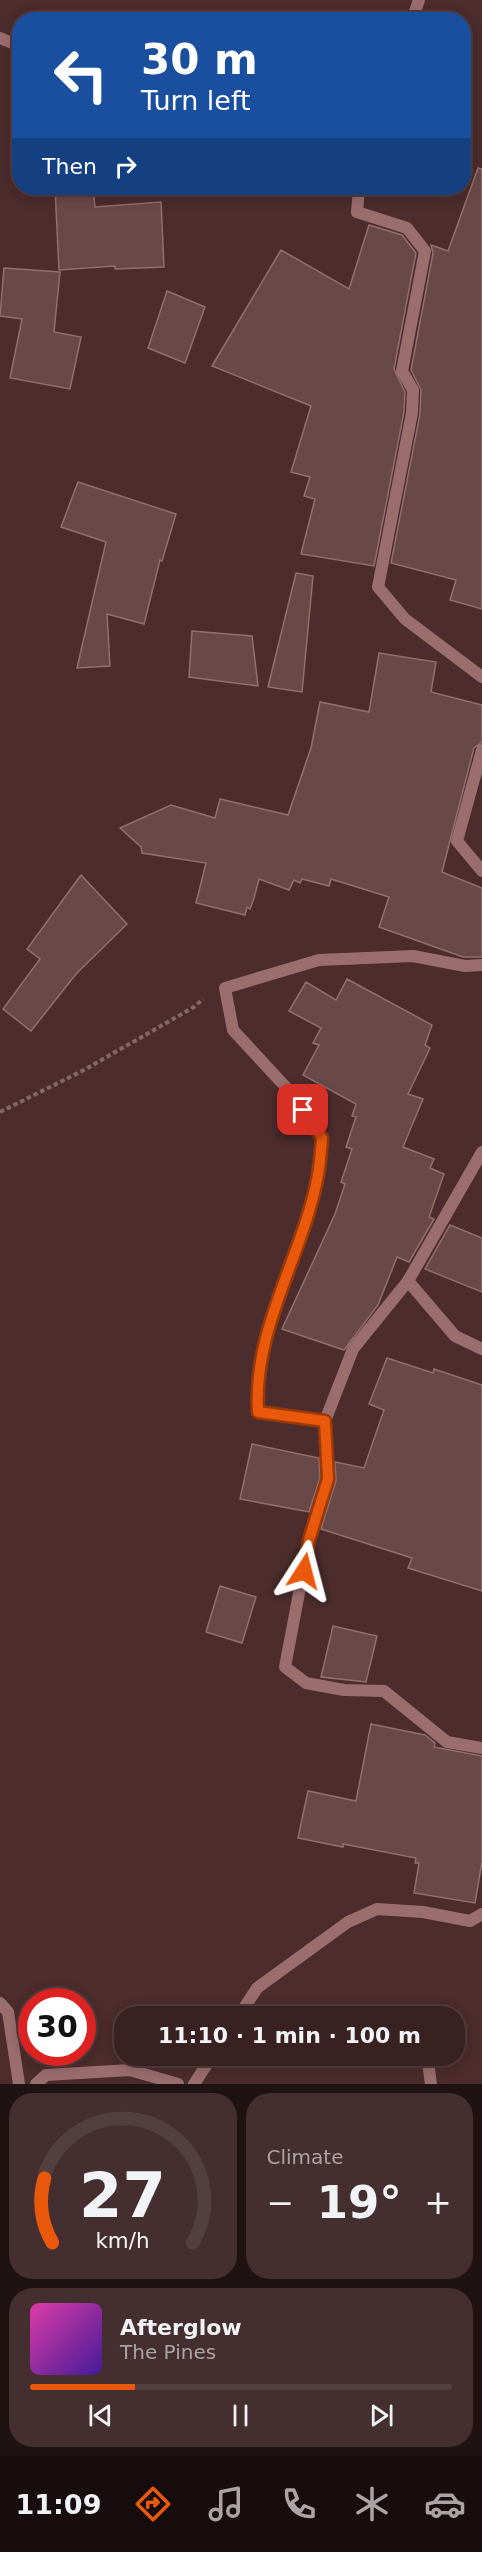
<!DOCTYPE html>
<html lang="en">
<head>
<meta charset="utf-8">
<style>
	:root { --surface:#392122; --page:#442e2f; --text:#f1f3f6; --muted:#aba3a5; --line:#533e40; --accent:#ea580c }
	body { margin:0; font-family:"DejaVu Sans",sans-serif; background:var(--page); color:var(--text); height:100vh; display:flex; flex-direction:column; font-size:22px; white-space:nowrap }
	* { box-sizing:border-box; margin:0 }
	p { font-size:20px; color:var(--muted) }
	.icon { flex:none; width:33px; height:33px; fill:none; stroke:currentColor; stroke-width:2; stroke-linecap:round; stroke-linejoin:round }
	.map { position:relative; height:2084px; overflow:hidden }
	.details { display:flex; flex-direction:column; gap:9px; padding:9px; background:#1f1213; flex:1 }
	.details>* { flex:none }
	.guide { position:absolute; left:12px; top:12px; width:459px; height:183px; border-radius:24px; box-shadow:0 3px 15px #0003,0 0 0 2px var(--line); background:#1a4fa0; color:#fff; overflow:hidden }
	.speed { position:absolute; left:18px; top:1988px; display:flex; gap:12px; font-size:30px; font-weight:700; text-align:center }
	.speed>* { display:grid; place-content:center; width:78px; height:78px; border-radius:50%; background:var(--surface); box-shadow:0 3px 15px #0003,0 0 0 2px var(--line); line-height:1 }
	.speed .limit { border:9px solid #d22; background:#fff; color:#111 }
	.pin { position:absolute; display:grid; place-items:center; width:51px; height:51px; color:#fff; margin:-26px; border-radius:12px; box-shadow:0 3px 9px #0006 }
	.me { position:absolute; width:66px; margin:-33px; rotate:9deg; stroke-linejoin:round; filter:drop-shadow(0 0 4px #0008) }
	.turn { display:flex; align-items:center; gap:21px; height:126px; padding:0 30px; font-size:27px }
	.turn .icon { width:78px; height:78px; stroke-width:2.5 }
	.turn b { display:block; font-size:42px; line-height:51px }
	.then { display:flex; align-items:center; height:57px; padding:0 30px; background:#0003; gap:12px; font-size:22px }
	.big { font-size:45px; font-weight:700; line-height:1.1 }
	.details .widget { flex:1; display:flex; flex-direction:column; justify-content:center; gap:9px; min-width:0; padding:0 21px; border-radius:24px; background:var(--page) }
	.details .dial { align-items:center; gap:0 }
	.dial svg { height:156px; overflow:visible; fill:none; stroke:var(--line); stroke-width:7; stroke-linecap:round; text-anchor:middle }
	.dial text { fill:var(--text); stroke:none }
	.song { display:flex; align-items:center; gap:18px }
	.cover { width:72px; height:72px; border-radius:9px; background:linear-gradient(135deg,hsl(320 70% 55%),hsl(260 70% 35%)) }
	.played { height:6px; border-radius:3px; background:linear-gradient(90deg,var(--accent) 25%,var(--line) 25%) }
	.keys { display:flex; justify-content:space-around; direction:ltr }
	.heat { display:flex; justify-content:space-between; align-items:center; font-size:33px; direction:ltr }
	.details .tiles { flex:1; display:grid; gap:9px; grid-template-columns:1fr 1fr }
	.widget:last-child { grid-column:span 2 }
	.trip { position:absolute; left:114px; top:2006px; width:351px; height:60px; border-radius:24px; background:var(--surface); box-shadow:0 3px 15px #0003,0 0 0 2px var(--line); font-weight:700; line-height:60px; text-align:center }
	.tabs { display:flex; height:96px; justify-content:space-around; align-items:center; background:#170d0e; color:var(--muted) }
	.tabs .icon { width:42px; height:42px }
	.tabs .active { color:var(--accent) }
	.tabs b { font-size:27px; color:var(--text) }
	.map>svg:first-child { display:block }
</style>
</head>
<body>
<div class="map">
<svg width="482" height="2084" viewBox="0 0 482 2084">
	<rect width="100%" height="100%" fill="#4c2c2d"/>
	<g fill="#694848" stroke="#936f6e" stroke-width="1.5">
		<path d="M478,168L482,169V609L450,600L456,580L391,563L420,414L421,390L411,370L433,253L431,245L448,251Z"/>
		<path d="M55,188H93L95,207L161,202L164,267L115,269V266L59,270Z"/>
		<path d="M369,225L402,235L416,253L394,369L405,392L404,412L374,566L301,554L315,499L304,496L310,477L291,472L311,406L212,366L281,250L349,289Z"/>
		<path d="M4,268L60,272L54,332L81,337L70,389L10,378L22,319L0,316Z"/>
		<path d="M167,291L205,307L185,363L148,348Z"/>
		<path d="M78,482L176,514L162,561L160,560L144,624L107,614L110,666L77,668L106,542L61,527Z"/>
		<path d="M296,573L313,576L302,692L268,687Z"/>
		<path d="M192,631L252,636L258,686L189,677Z"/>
		<path d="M379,653L436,662L431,692L482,705V742L474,748L442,872L482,888V957H463L379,927L389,897L331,879L329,886L302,879L300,883L294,880L289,890L259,879L254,898L250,909L247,907L245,915L196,903L206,863L142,853L141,847L120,828L171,805L215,818L220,799L288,815L311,748L320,702L369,712Z"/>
		<path d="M81,875L127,924L76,974L31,1031L3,1009L40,959L27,949Z"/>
		<path d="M347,979L432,1025L425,1045L430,1048L408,1094L423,1099L403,1147L434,1159L430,1168L444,1174L429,1217L434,1219L409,1262L397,1257L378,1305L344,1350L282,1329L335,1214L345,1184L341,1182L352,1149L346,1147L356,1117L352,1116L356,1104L303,1075L319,1045L313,1043L321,1028L289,1011L306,982L336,1000Z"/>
		<path d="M450,1225L482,1238V1292L425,1269Z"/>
		<path d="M387,1358L433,1373L434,1369L482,1385V1591L408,1568L412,1558L321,1529L336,1481L335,1462L364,1468L384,1410L369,1404Z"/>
		<path d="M252,1444L319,1458L320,1478L309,1512L240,1499Z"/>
		<path d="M220,1586L256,1597L242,1643L206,1632Z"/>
		<path d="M333,1626L377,1636L366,1682L321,1677Z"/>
		<path d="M371,1724L425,1735L435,1743L434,1747L482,1756V1862L475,1903L414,1893L419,1863H415L416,1858L343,1844V1847L298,1838L308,1791L356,1801Z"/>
	</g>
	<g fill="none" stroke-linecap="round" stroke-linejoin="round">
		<path stroke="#846868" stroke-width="4" stroke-dasharray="4.5 3" stroke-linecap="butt" d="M0,1112L84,1070L194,1007L203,999"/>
		<g stroke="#9b6e6e" stroke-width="12">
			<path d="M412,20L419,0"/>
			<path d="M0,38L20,46"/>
			<path d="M359,188L357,212L407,228L425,251L402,371L413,390L412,413L378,587L405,619L482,677"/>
			<path d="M482,750L457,841L482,871"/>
			<path d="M482,1152L408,1281L455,1336L482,1349"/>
			<path d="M408,1281L353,1349L325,1421L328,1479L309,1540L285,1667L306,1683L344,1690L384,1691L447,1742L482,1748"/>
			<path d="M325,1421L258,1412C253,1329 301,1258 317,1180C320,1166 321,1152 322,1138L294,1096L233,1030L225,988L319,960L413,956L465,966L482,965"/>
			<path d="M0,2003L8,2012L19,2084"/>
			<path d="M239,2016L257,1988L348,1922L377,1909L423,1912L470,1921L482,1914"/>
			<path d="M427,2055L431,2084"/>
			<path d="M36,2084L46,2075L130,2070L178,2084"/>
			<path d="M194,2084L213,2055"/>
		</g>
	</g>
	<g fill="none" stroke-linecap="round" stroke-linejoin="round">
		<g stroke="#983908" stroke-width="15">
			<path id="route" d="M303,1110L322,1138C321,1152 320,1166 317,1180C301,1259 253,1329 258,1412L325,1421L328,1479L309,1540L304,1571"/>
		</g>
		<use href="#route" stroke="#ea580c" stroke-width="10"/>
	</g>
</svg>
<div class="speed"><div class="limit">30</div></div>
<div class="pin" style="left:303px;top:1110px;background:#d93025"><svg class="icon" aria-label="arrive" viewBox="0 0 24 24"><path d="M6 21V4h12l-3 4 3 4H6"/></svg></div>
<svg class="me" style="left:304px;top:1571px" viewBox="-20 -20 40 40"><path d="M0-17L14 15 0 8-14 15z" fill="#ea580c" stroke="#fff" stroke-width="4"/></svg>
<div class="trip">11:10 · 1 min · 100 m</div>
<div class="guide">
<div class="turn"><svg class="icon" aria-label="left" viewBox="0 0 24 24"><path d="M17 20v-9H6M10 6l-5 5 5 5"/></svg><div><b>30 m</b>Turn left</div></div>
<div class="then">Then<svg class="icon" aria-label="right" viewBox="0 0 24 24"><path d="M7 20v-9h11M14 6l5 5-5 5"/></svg></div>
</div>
</div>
<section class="details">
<div class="tiles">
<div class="widget dial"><svg viewBox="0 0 100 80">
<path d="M14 69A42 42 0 1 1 86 69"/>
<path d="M14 69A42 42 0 0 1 10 36" stroke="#ea580c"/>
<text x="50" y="56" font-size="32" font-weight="700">27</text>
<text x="50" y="72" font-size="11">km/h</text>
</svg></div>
<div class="widget"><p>Climate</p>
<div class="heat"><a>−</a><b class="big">19°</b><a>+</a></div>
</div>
<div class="widget">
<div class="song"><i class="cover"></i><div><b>Afterglow</b><p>The Pines</p></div></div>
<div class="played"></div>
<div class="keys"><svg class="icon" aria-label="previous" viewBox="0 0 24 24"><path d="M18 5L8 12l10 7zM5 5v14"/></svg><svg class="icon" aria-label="pause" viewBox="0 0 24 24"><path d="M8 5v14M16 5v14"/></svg><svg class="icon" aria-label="next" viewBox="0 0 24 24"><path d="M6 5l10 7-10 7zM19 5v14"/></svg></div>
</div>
</div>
</section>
<nav class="tabs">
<b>11:09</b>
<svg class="icon active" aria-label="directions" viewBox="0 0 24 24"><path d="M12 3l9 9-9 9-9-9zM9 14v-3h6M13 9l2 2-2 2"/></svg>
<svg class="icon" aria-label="music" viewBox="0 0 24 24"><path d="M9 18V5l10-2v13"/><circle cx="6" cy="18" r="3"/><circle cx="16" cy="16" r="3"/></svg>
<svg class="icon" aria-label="phone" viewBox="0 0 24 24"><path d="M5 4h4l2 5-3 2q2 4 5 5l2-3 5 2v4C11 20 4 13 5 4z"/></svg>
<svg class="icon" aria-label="climate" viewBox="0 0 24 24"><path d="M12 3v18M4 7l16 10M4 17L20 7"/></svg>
<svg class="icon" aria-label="car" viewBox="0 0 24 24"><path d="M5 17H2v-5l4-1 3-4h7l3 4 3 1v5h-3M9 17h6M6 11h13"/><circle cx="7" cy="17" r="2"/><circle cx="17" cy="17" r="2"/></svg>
</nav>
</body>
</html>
